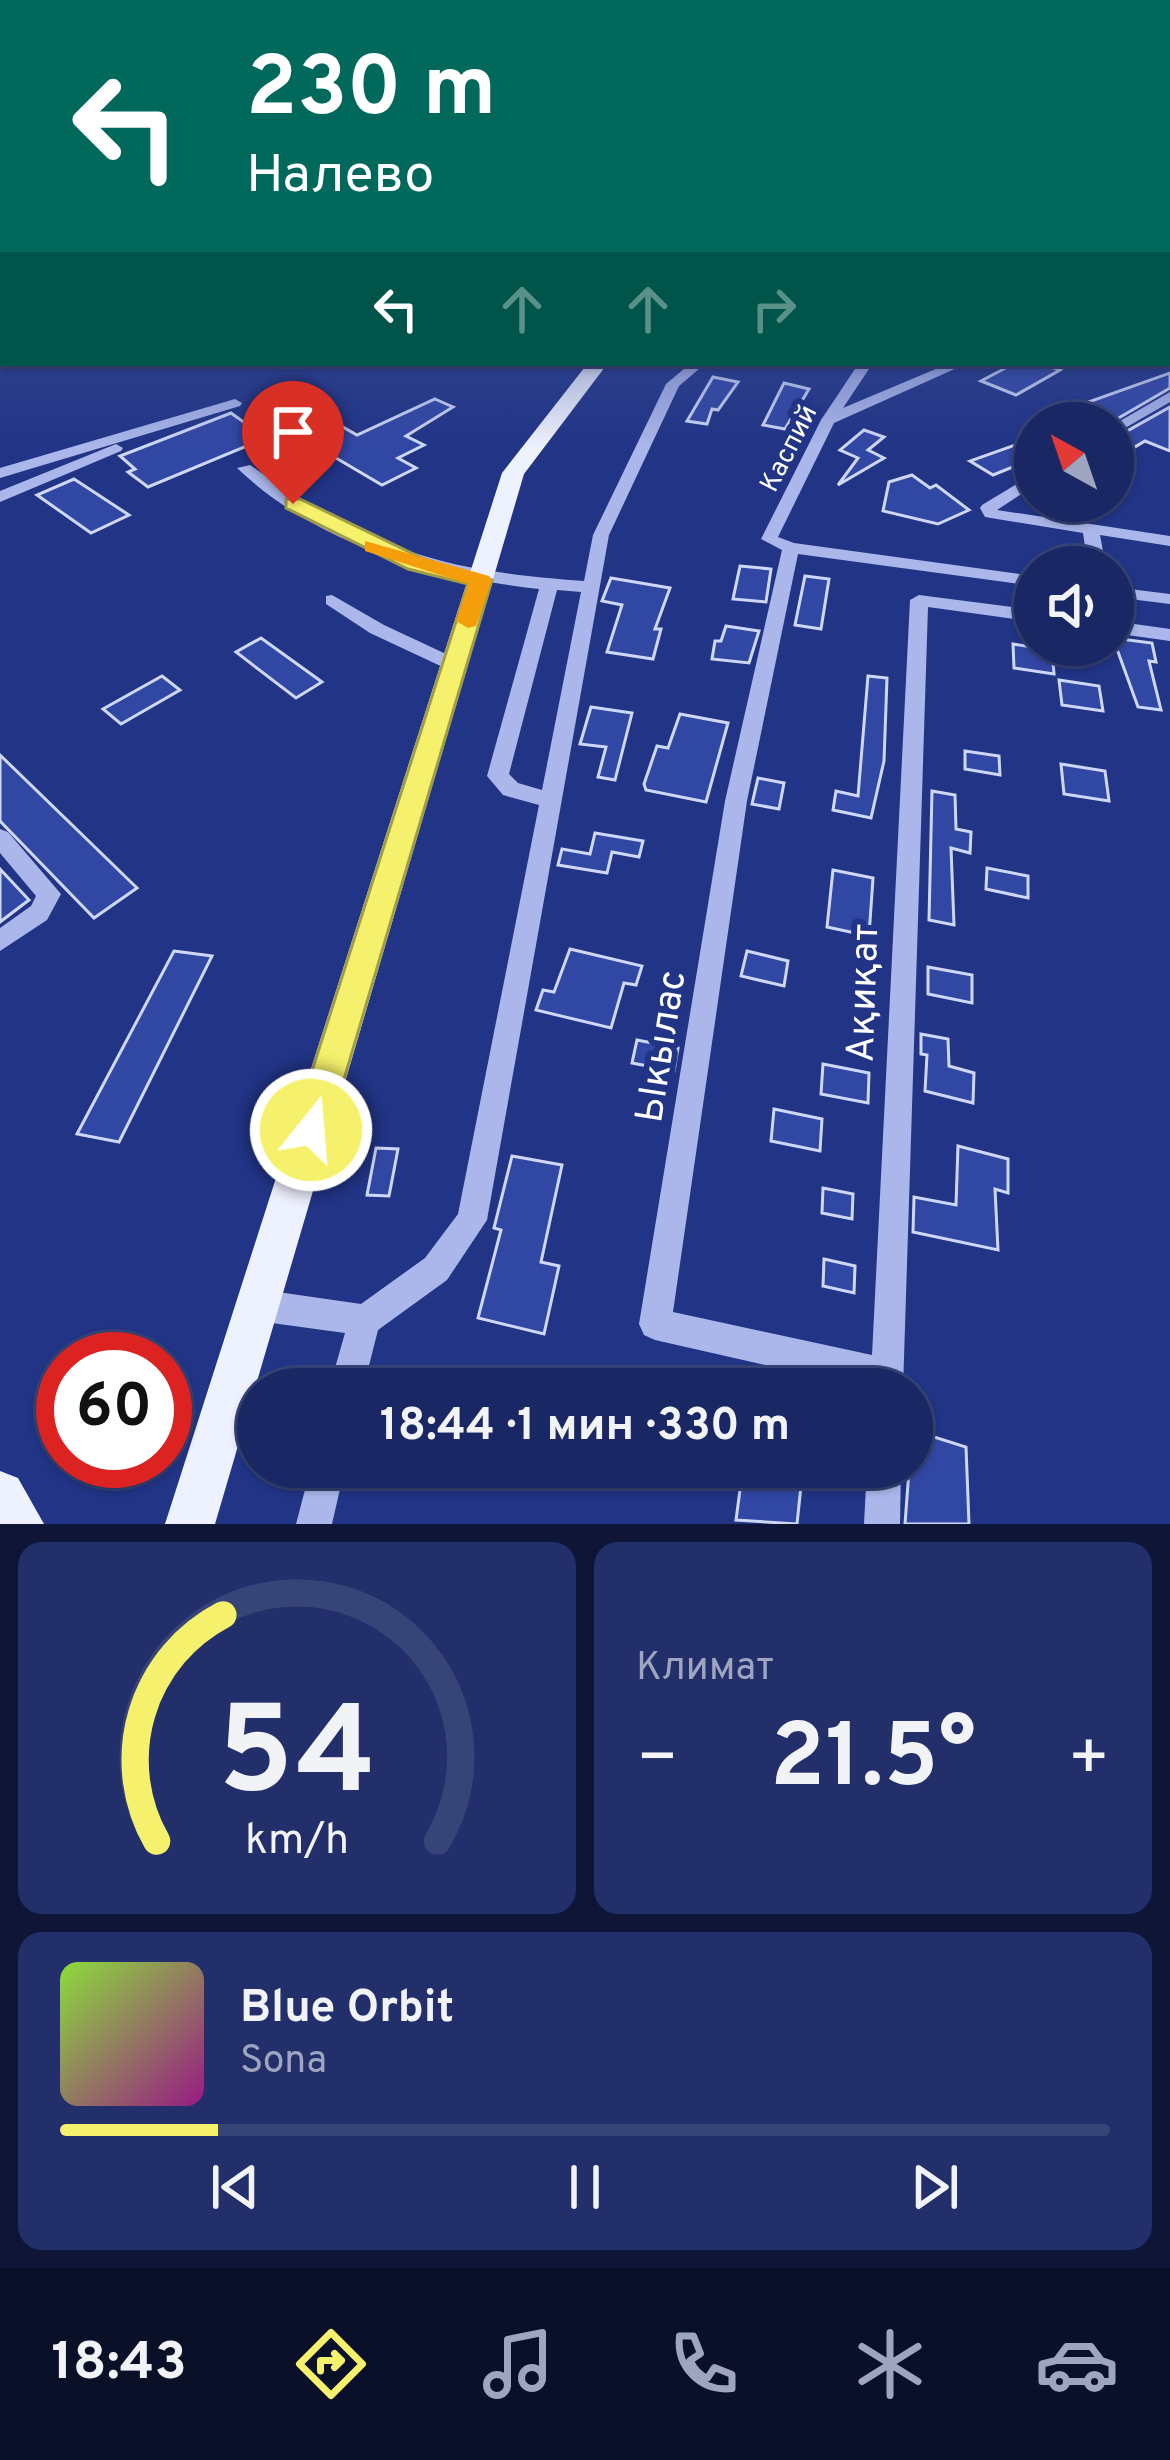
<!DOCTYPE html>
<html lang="ru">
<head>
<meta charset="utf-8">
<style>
	:root { --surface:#192764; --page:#222f6a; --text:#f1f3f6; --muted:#9fa5bf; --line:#374478; --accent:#f6f16c }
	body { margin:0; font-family:Overpass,sans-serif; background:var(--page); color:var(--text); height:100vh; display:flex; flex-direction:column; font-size:45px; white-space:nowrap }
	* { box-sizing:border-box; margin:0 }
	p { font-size:39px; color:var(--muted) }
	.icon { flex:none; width:66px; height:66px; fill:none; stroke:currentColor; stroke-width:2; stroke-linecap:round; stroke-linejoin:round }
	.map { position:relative; height:1524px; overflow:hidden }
	.details { display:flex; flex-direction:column; gap:18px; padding:18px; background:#0e1537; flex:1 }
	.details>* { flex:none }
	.top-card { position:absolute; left:0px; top:0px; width:1170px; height:366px; box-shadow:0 3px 9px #0004,0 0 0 3px var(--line); background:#00695c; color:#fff; overflow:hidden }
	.needle { width:78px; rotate:320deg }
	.fabs { position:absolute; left:1014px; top:402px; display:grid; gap:24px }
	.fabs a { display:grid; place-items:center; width:120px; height:120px; border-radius:50%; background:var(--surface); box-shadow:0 3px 9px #0004,0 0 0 3px var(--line); font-size:60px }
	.speed { position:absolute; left:36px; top:1332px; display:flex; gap:24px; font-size:60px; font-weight:700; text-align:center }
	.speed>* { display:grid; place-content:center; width:156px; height:156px; border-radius:50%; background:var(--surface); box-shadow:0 3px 9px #0004,0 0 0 3px var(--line); line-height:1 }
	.speed .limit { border:18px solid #d22; background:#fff; color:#111 }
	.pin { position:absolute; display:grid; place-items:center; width:102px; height:102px; color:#fff; margin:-123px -51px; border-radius:50% 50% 50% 0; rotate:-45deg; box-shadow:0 0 12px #0007 }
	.pin .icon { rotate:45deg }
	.me { position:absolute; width:132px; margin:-66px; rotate:17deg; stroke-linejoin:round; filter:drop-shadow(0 0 9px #0008) }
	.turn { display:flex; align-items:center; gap:42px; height:252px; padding:0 48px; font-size:54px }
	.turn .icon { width:156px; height:156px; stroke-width:2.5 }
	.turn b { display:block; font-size:84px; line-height:102px }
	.lanes { display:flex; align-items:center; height:114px; padding:0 48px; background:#0003; justify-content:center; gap:60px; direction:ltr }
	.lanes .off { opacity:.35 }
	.big { font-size:90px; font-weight:700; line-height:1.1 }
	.details .card { flex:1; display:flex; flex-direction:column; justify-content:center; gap:18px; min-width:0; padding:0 42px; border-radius:24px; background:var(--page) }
	.details .dial { align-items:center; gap:0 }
	.dial svg { height:312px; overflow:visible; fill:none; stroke:var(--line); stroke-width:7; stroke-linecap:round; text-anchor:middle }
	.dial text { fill:var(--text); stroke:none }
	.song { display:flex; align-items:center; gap:36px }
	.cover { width:144px; height:144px; border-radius:18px; background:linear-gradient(135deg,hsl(90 70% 55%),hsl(310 70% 35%)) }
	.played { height:12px; border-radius:6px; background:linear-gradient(90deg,var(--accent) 15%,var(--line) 15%) }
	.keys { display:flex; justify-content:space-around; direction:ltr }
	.heat { display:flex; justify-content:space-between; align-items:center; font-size:66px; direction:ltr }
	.details .tiles { flex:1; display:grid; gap:18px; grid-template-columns:1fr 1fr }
	.card:last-child { grid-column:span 2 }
	.trip { position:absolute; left:237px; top:1368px; width:696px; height:120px; border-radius:60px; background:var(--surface); box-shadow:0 3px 9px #0004,0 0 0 3px var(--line); font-weight:700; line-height:120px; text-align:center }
	.menu { display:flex; height:192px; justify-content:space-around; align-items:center; background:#0a1028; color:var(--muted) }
	.menu .icon { width:84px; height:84px }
	.menu .on { color:var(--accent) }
	.menu b { font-size:54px; color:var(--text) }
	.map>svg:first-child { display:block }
</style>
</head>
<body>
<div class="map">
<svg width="1170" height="1524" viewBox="0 0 1170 1524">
	<rect width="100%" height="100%" fill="#213486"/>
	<g fill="#3147a4" stroke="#cfd7f7" stroke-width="3">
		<path d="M1015,363H1040L1060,370L1016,395L981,381Z"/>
		<path d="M1170,373V388L1110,423H1092L1066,410Z"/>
		<path d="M713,377L738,382L718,410L712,409L707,424L687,421Z"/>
		<path d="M784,383L809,389L785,429L763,425Z"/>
		<path d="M435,399L453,407L406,436L424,445L398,458L416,468L382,485L285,428L318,413L357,435Z"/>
		<path d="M1170,407V451L1145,441L1113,460V439Z"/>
		<path d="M231,413L266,438L148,487L128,472L135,469L120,456Z"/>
		<path d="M864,430L884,437L868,450L884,458L838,485L858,458L840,450Z"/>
		<path d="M1035,438V458L993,475L970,461Z"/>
		<path d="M912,475L930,488L936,485L969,510L938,524L883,511L889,482Z"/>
		<path d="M74,479L129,515L91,533L37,495Z"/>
		<path d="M740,566L771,569L766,602L733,599Z"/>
		<path d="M805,576L829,579L821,629L795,625Z"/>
		<path d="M611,578L670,588L655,629H661L653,659L607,652L622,605L602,601Z"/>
		<path d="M726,626L759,631L749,663L712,659L715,641H721Z"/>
		<path d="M261,638L322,682L296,698L236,652Z"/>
		<path d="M1113,638L1152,643L1156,662L1149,661L1161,710L1138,707Z"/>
		<path d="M1013,644L1052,650L1054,674L1014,668Z"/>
		<path d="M162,676L180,690L121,724L103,709Z"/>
		<path d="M868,676L887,678L884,761L871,818L833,810L836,791L858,796Z"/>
		<path d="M1059,680L1099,686L1103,711L1062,705Z"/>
		<path d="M591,707L632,713L615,780L598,777L606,747L580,744Z"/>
		<path d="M680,714L728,723L706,802L646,790L644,784L657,746L668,748Z"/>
		<path d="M965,751L999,756L1000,775L965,769Z"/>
		<path d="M0,755L137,888L94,918L0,821Z"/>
		<path d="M1061,764L1105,771L1109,801L1064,794Z"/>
		<path d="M758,778L784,783L779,809L752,804Z"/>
		<path d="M932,791L955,795L956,829L971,832L970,853L951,848L954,925L929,920Z"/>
		<path d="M595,833L643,841L639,857L612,852L607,873L558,865L562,849L590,854Z"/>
		<path d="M987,868L1028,876V898L986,889Z"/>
		<path d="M0,869L29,900L0,922Z"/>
		<path d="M833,870L873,878L869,936L827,927Z"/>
		<path d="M570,949L642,966L636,985L624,983L611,1028L536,1010L543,990L554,992Z"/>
		<path d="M174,951L212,956L119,1142L77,1134Z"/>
		<path d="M747,951L788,961L784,986L741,976Z"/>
		<path d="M928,967L972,975V1003L928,994Z"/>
		<path d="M921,1034L948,1039L949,1066L974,1073L973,1103L925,1091L927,1055L921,1054Z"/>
		<path d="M637,1040L678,1048L674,1071L632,1063Z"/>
		<path d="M823,1064L869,1073L868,1103L821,1094Z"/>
		<path d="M774,1109L822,1119L820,1151L771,1141Z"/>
		<path d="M958,1146L1008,1159V1193L995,1189L998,1250L913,1232L914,1197L956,1205Z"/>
		<path d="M376,1148L398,1149L389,1196L367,1195Z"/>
		<path d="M512,1156L562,1165L541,1262L559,1266L544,1334L478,1318L501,1230L494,1228Z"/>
		<path d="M823,1188L853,1194L852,1219L822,1213Z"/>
		<path d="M824,1259L855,1266L854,1293L823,1286Z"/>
		<path d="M912,1430L966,1447L969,1524H905Z"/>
		<path d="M743,1467L779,1475L780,1467H803L797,1524L736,1520Z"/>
	</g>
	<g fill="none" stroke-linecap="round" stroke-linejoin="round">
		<g fill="#abb7ea" fill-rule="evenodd">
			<path d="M691,363H706L679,386L609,535L487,1220L447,1280L378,1330L363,1389H329L345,1333L257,1321L246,1316L241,1305L246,1294L257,1289L361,1304L425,1258L458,1214L539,805L503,795L487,776L539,589C431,577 318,545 237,468L250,465C370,549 439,571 584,581L593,535L666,384ZM557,590L581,592L542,790L518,783L509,774Z"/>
			<path d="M859,363H873L843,408L950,363H968L834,423L778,537L794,543L1035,576V586L798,554L747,801L673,1312L872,1355L910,600L919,595L1035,610V622L928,607L903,1389H871L655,1340L644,1335L639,1324L725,801L782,550L761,539L821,420Z"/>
			<path d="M1170,392V402L1113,435V425Z"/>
			<path d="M235,399L242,403L240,406L0,478V468Z"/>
			<path d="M116,444L123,448L121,451L0,502V491Z"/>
			<path d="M1035,473V485L997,510L1170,536V546L1100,535L1106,567H1088L1083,533L985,517L980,508L982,505Z"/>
			<path d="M1113,587L1170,594V604L1113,597Z"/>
			<path d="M332,595L384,625L461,661L464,665L454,671L447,669L370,633L326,604V596Z"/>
			<path d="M1113,621L1170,629V641L1113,633Z"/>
			<path d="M0,829L8,832L61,894L47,920L0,951V928L31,906L36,896L0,853Z"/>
			<path d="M311,1467H345L332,1524H296Z"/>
			<path d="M867,1467H901L900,1524H864Z"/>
		</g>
		<g fill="#eef1fe" fill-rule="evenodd">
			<path d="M588,363H608L524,474L215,1524H165L502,473Z"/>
			<path d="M0,1471L18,1478L44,1524H0Z"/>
		</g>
	</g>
	<linearGradient id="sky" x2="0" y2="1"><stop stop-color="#121d4a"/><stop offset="0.52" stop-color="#3d5095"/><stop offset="1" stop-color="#3d5095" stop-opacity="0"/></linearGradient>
	<rect width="1170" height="447" fill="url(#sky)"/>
	<path fill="#f6f16c" stroke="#a09d46" stroke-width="3" d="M286,499H300L424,559L492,580L329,1130L324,1143L311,1148L298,1143L293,1130L468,584L408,569L286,508Z"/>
	<path fill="#f59e0b" d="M365,541L489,576L492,580L476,626L468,628L456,621L468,584L365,551Z"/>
	<g text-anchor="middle" stroke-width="12" stroke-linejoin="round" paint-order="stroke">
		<g font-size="27" fill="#fff" stroke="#213486">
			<text transform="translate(788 448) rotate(-63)" y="9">Каспий</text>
		</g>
		<g font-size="39" fill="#fff" stroke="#213486">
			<text transform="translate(861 993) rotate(-88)" y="14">Ақиқат</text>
			<text transform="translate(659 1046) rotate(-81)" y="14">Ыкылас</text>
		</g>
	</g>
</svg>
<div class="fabs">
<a><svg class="needle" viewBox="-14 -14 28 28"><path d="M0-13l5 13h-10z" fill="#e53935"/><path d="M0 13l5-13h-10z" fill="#9fa5bf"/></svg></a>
<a><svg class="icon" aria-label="sound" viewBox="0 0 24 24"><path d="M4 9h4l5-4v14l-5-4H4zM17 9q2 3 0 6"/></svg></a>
</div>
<div class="speed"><div class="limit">60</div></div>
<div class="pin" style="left:293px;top:504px;background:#d93025"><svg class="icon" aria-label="arrive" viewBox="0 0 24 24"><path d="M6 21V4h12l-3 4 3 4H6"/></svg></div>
<svg class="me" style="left:311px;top:1130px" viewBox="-20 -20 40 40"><circle r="17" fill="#f6f16c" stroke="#fff" stroke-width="3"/><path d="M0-11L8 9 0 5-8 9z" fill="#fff"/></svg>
<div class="trip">18:44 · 1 мин · 330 m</div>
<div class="top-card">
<div class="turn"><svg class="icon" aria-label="left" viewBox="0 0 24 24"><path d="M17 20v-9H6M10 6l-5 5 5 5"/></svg><div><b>230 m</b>Налево</div></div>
<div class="lanes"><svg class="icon" aria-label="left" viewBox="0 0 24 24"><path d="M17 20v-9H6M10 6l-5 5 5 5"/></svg><svg class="icon off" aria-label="ahead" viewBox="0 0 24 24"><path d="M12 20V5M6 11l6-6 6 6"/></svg><svg class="icon off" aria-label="ahead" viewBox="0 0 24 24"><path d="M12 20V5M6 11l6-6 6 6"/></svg><svg class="icon off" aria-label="right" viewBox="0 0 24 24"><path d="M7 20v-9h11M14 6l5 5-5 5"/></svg></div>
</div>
</div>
<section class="details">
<div class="tiles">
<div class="card dial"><svg viewBox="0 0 100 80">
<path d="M14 69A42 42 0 1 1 86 69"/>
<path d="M14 69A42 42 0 0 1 31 11" stroke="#f6f16c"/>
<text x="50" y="56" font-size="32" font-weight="700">54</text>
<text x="50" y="72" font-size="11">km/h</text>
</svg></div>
<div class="card"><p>Климат</p>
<div class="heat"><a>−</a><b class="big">21.5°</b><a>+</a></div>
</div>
<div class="card">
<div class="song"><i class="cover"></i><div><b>Blue Orbit</b><p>Sona</p></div></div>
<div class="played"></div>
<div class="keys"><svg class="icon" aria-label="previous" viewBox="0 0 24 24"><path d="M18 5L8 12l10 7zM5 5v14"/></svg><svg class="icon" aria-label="pause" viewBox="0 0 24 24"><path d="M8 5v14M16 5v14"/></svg><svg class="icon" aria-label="next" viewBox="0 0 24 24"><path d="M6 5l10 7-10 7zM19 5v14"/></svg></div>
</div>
</div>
</section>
<nav class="menu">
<b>18:43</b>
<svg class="icon on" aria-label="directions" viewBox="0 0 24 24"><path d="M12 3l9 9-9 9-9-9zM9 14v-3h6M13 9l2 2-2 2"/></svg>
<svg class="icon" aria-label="music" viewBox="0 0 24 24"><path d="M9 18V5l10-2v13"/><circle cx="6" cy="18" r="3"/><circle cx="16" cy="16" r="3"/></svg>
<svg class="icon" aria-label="phone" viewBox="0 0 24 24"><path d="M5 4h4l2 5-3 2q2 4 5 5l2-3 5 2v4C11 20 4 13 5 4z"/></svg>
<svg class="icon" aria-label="climate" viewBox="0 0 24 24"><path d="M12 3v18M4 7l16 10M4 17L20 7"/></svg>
<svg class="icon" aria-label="car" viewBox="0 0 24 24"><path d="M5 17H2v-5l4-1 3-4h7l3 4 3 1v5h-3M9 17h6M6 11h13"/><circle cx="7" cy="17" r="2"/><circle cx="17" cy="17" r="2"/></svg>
</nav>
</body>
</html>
